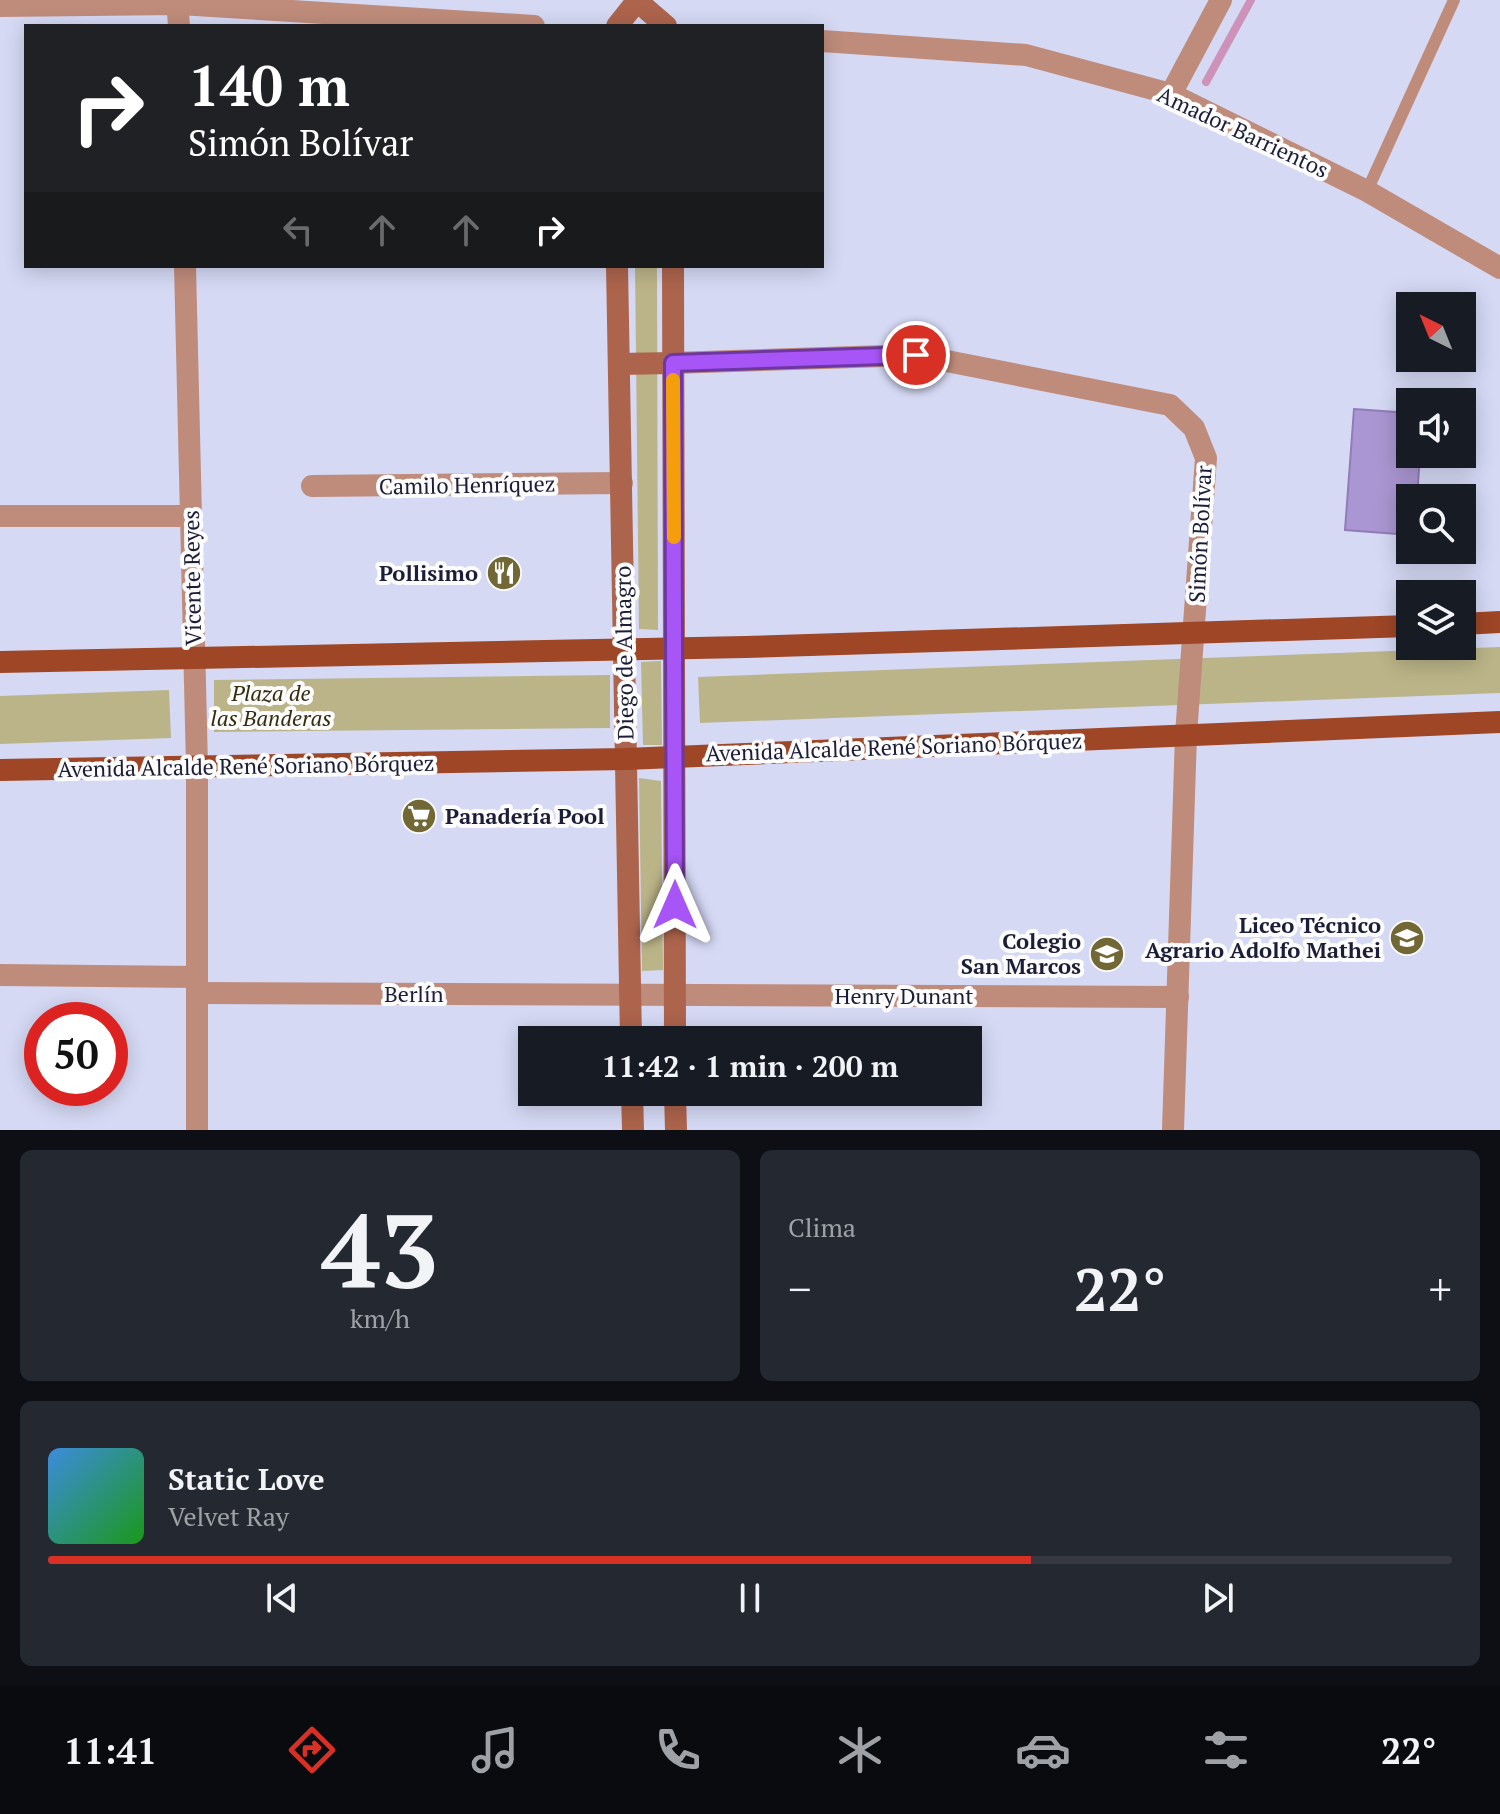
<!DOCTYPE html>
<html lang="es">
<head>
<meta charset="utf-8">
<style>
	:root { --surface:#171b24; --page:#242831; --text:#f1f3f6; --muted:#9ea1a6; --line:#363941; --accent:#d93025 }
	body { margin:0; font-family:"PT Serif",serif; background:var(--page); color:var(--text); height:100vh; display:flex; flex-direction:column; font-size:30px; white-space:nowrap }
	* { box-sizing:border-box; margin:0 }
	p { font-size:26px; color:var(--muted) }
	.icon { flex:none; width:44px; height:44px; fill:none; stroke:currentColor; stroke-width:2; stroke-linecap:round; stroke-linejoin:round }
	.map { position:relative; height:1130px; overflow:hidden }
	.sheet { display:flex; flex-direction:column; gap:20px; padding:20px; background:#0d0f14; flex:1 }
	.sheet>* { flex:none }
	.hud { position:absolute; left:24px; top:24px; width:800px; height:244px; border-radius:0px; box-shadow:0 4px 20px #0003; background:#202124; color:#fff; overflow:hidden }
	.needle { width:52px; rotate:317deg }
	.fabs { position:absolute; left:1396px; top:292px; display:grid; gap:16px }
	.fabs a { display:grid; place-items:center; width:80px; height:80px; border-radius:0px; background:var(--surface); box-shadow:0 4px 20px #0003; font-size:40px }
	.speed { position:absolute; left:24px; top:1002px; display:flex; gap:16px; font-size:40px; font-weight:700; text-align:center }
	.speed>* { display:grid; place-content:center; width:104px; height:104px; border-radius:50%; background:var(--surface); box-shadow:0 4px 20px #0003; line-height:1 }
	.speed .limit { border:12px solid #d22; background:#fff; color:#111 }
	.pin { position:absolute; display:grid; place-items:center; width:68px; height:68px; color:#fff; margin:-34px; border:4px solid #fff; border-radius:50%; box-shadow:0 2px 8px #0007 }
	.me { position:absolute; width:88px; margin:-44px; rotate:0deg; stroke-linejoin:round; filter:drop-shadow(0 0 6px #0008) }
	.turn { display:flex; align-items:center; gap:28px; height:168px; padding:0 32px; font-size:36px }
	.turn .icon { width:104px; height:104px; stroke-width:2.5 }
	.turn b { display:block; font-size:56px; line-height:68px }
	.lanes { display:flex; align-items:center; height:76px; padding:0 32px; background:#0003; justify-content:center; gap:40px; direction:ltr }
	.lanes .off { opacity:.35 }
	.big { font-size:60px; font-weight:700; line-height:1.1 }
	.sheet .card { flex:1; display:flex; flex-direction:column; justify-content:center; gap:12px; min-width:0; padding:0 28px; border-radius:12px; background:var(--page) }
	.sheet .dial { align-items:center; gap:0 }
	.dial b { font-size:104px; line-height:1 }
	.song { display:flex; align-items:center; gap:24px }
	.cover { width:96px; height:96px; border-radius:12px; background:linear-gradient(135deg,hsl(210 70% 55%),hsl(120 70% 35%)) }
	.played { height:8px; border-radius:4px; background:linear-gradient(90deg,var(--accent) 70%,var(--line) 70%) }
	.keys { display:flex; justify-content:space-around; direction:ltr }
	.heat { display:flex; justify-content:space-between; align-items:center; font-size:44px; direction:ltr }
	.sheet .tiles { flex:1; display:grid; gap:20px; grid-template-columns:1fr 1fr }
	.card:last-child { grid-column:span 2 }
	.trip { position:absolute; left:518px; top:1026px; width:464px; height:80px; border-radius:0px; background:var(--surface); box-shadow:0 4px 20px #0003; font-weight:700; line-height:80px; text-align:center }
	.tab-bar { display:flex; height:128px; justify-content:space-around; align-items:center; background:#090b0e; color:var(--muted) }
	.tab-bar .icon { width:56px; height:56px }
	.tab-bar .on { color:var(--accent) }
	.tab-bar b { font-size:36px; color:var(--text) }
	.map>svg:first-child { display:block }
</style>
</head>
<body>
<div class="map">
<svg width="1500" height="1130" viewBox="0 0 1500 1130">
	<rect width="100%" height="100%" fill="#d5d9f4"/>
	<g fill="#bbb488">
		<path d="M635,266H657L658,630L639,629Z"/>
		<path d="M1500,647V693L700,723L698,677Z"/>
		<path d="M661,661L662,745H643L641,662Z"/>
		<path d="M610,675V728L214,732V680Z"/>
		<path d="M169,690L171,738L0,744V696Z"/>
		<path d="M639,778L661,781L663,970L642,971Z"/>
	</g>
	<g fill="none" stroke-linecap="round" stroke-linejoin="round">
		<path stroke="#ce92ba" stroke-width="8" d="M1206,82L1251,0"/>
	</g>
	<path fill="#aa96d2" stroke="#917cb9" stroke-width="2" d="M1354,409L1410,413V454H1420L1417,498H1410V535L1345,530Z"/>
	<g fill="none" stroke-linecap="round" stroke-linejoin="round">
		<path stroke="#bf8c7b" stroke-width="12" d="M1367,191L1454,0"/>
		<g stroke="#bf8c7b" stroke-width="22">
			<path d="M177,0L179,26"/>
			<path d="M1171,94L1221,0"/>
			<path d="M185,266L197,767V1130"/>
			<path d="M673,363L916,355L1170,405L1194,428L1206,458L1186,735L1173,1130"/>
			<path d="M312,486L622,483"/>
			<path d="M0,516H191"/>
			<path d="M0,975L197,977"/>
			<path d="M197,993L1178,997"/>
		</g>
		<g stroke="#bf8c7b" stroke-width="22">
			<path d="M0,6L179,4L534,26"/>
			<path d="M822,41L1026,55L1171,94L1367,191L1500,268"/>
		</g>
		<g stroke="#ad644c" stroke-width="22">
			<path d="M637,1L666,26"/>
			<path d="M617,26L637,1"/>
			<path d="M617,266L631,1040"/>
			<path d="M673,266L675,1040"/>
			<path d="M619,364L673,363"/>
			<path d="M632,1092L633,1130"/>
			<path d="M675,1092L676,1130"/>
		</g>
		<g stroke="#9e4626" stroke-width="22">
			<path d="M1462,624L1500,622"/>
			<path d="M0,662L745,647L1410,626"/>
			<path d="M0,770L626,759L1500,722"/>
		</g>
	</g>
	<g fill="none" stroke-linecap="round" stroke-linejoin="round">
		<g stroke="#6d37a1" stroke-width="20">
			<path id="route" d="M675,905L673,363L916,355"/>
		</g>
		<use href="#route" stroke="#a855f7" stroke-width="14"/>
		<path stroke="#f59e0b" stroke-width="14" d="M673,380L674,537"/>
	</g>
	<defs>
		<g id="restaurant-disc" transform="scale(1.8)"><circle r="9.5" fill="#716835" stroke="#fcfcfc"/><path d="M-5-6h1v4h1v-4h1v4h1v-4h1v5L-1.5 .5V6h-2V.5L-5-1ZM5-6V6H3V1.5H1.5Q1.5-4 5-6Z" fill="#fff"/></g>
		<g id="supermarket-disc" transform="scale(1.8)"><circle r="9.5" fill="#716835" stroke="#fcfcfc"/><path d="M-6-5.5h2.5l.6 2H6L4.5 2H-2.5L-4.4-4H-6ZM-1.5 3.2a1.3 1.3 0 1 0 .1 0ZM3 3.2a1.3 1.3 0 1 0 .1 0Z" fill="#fff"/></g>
		<g id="school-disc" transform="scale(1.8)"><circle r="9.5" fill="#716835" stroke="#fcfcfc"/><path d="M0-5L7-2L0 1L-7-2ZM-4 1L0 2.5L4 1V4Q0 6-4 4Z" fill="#fff"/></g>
	</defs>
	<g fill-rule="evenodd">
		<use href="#restaurant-disc" x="504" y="573"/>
		<use href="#supermarket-disc" x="419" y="816"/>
		<use href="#school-disc" x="1407" y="938"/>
		<use href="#school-disc" x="1107" y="954"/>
	</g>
	<g text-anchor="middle" stroke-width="8" stroke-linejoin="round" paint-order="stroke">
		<g font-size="22" fill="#1c1d36" stroke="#fcfcfc">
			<text transform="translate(1243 132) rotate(25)" y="8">Amador Barrientos</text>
			<text transform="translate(467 485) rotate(-1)" y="8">Camilo Henríquez</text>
			<text transform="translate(1200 534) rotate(-87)" y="8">Simón Bolívar</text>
			<text transform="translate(192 578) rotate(-91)" y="8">Vicente Reyes</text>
			<text transform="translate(624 653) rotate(-91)" y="8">Diego de Almagro</text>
			<text transform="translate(894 747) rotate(-2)" y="8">Avenida Alcalde René Soriano Bórquez</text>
			<text transform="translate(246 766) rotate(-1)" y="8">Avenida Alcalde René Soriano Bórquez</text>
			<text x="414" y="1002">Berlín</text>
			<text x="904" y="1004">Henry Dunant</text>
		</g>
		<g font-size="22" font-weight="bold" fill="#1c1d36" stroke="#fcfcfc" text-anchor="end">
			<text x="478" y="581">Pollisimo</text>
			<text x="445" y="824" text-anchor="start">Panadería Pool</text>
			<text x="1381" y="933">Liceo Técnico<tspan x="1381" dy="25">Agrario Adolfo Mathei</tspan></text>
			<text x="1081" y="949">Colegio<tspan x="1081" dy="25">San Marcos</tspan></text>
		</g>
		<g font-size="22" font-style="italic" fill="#322d0e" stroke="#fcfcfc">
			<text x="271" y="701">Plaza de<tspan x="271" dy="25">las Banderas</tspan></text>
		</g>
	</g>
</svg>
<div class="fabs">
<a><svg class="needle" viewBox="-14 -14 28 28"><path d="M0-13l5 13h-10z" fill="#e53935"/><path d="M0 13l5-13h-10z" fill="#9ea1a6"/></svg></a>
<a><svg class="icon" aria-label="sound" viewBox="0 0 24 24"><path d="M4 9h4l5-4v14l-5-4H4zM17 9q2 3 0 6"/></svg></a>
<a><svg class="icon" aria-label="search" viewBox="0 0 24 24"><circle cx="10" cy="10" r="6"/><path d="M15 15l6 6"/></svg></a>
<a><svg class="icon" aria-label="layers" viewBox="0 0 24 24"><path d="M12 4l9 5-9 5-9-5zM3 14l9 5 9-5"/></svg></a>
</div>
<div class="speed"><div class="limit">50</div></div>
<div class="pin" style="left:916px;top:355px;background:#d93025"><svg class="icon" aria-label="arrive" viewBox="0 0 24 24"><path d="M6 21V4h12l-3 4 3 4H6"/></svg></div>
<svg class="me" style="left:675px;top:905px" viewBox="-20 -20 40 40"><path d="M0-17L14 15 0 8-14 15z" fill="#a855f7" stroke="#fff" stroke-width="4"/></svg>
<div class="trip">11:42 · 1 min · 200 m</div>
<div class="hud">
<div class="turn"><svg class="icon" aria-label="right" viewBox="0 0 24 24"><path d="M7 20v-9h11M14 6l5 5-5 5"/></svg><div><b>140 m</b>Simón Bolívar</div></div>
<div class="lanes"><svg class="icon off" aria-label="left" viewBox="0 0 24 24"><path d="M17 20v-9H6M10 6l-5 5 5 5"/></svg><svg class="icon off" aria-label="ahead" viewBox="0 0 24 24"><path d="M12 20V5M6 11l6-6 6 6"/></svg><svg class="icon off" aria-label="ahead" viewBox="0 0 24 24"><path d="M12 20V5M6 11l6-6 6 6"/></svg><svg class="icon" aria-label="right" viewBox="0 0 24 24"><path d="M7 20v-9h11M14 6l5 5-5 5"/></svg></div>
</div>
</div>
<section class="sheet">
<div class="tiles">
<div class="card dial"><b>43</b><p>km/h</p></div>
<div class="card"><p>Clima</p>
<div class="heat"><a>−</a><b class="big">22°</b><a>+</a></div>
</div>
<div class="card">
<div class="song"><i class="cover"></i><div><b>Static Love</b><p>Velvet Ray</p></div></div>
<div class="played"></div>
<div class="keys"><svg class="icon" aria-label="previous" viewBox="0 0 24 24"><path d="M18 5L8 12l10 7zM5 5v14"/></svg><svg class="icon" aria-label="pause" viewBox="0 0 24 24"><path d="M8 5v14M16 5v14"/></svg><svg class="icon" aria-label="next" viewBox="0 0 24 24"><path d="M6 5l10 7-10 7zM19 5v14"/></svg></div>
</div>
</div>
</section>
<nav class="tab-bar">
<b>11:41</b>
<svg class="icon on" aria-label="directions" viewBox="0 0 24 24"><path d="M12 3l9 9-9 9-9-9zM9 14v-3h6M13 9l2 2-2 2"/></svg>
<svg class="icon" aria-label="music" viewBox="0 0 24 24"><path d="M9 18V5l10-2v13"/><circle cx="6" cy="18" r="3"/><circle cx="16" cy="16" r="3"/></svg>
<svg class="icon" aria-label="phone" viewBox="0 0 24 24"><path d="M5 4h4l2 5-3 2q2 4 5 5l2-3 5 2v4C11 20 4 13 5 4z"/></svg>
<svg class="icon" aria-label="climate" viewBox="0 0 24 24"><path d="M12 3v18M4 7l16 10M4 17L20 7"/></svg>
<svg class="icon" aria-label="car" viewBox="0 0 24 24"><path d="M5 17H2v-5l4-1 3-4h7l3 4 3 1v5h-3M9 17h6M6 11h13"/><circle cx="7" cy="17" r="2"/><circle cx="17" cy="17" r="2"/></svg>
<svg class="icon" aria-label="filters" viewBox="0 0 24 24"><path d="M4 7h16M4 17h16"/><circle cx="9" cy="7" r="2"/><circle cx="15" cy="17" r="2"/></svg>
<b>22°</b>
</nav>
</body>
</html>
